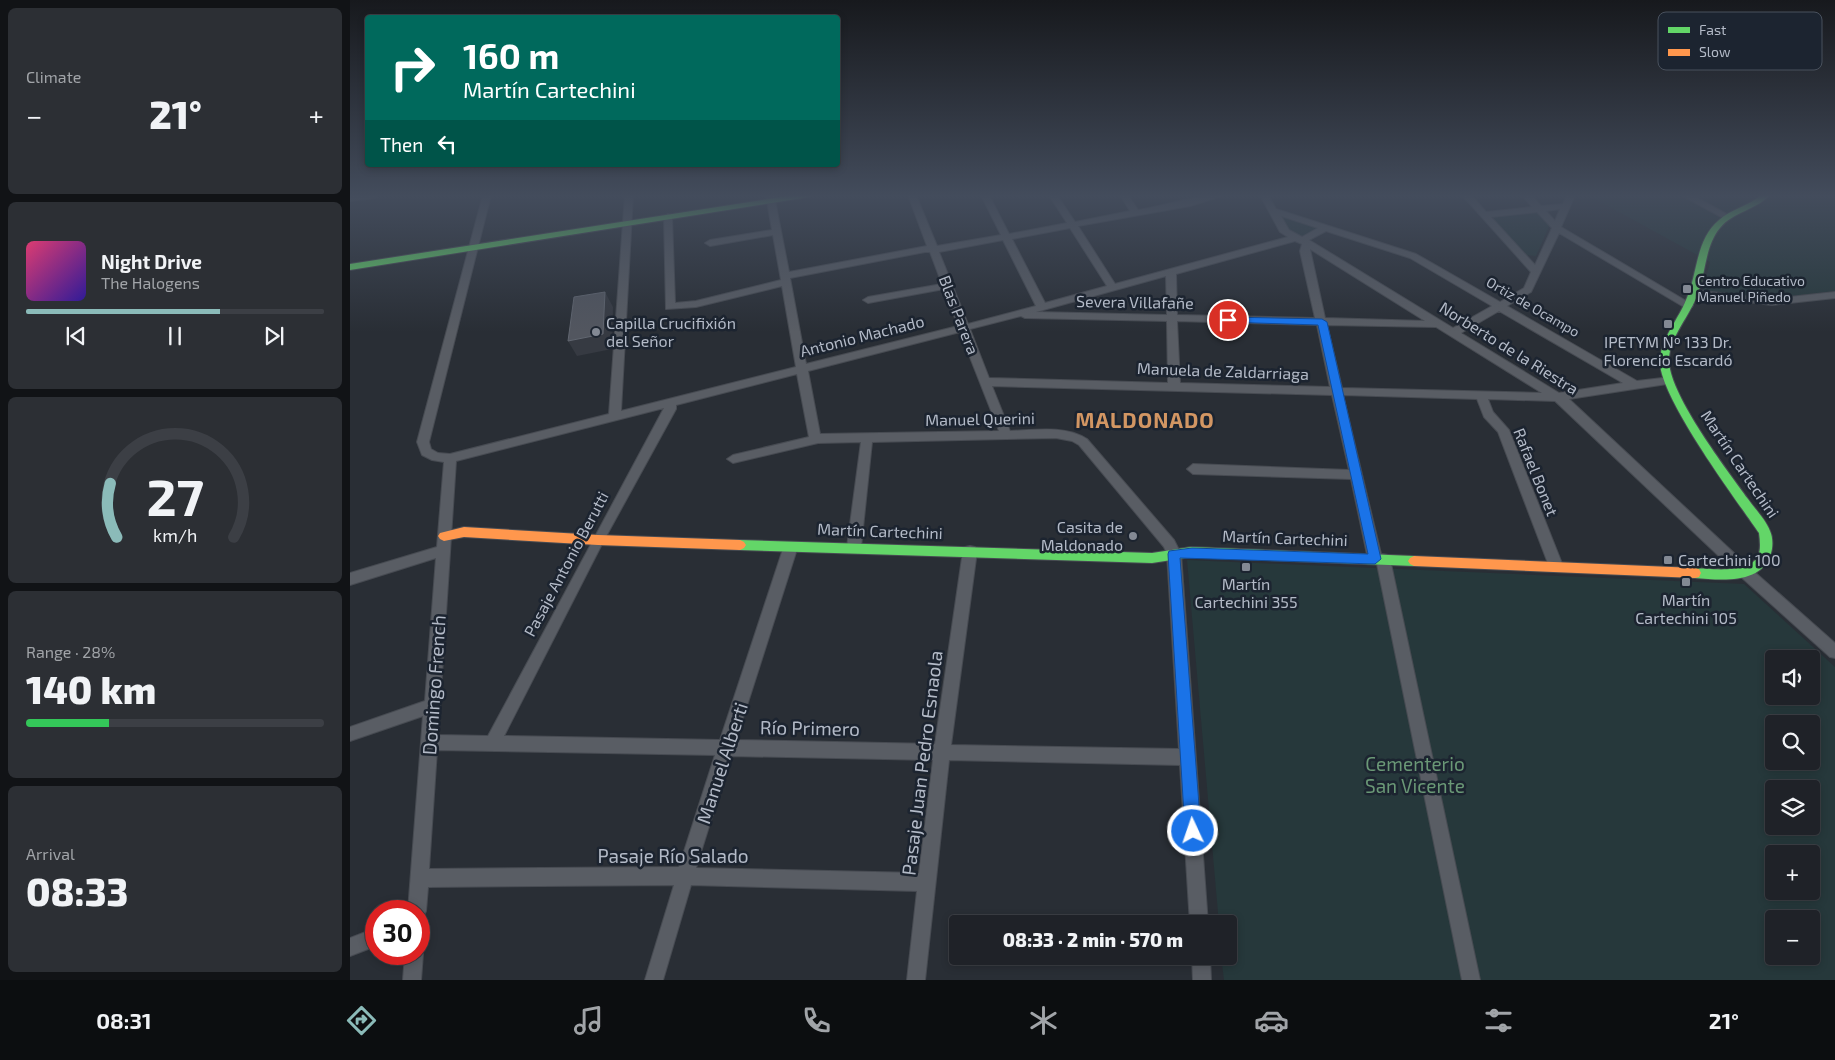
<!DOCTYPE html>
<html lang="en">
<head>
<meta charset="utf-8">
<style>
	:root { --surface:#1f2228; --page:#2c2f34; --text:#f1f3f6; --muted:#a1a4a8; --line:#3c3f45; --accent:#8bbbb9 }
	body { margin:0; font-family:"Exo 2",sans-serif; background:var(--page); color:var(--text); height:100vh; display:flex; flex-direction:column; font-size:19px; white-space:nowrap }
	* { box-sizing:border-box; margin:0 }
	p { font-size:16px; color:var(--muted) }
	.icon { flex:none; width:28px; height:28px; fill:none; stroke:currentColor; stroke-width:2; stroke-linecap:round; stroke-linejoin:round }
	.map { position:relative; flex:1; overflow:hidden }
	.details { display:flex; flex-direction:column; gap:8px; padding:8px; background:#111316; width:350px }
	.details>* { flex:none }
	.banner { position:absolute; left:15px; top:15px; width:475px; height:152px; border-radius:5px; box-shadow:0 2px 8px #0003,0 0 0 1px var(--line); background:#00695c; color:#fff; overflow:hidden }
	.tools { position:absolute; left:1415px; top:650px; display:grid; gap:10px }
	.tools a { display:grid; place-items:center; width:55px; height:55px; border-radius:5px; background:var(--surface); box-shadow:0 2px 8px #0003,0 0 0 1px var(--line); font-size:25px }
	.speed { position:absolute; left:15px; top:900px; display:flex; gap:10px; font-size:25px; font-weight:700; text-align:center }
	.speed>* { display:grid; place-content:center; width:65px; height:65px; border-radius:50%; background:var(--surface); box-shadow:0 2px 8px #0003,0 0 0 1px var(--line); line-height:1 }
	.speed .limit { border:8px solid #d22; background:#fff; color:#111 }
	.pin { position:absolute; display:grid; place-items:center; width:42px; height:42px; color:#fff; margin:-21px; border:2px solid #fff; border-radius:50%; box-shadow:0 1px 5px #0007 }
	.me { position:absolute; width:55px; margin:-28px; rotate:357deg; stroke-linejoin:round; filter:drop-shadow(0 0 4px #0008) }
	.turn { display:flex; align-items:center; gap:18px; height:105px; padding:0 15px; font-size:22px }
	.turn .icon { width:65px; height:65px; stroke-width:2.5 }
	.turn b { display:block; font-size:35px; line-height:42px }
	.then { display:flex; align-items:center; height:48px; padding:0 15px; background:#0003; gap:10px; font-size:19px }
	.big { font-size:38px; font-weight:800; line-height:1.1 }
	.details .tile { flex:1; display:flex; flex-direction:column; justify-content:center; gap:8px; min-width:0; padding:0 18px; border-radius:8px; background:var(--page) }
	.details .dial { align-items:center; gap:0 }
	.dial svg { height:130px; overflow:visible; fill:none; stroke:var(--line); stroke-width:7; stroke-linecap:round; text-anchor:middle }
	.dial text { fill:var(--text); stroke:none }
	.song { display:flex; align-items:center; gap:15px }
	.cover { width:60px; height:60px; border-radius:8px; background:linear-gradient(135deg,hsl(340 70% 55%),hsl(250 70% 35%)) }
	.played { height:5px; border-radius:2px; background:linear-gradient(90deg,var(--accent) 65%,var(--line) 65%) }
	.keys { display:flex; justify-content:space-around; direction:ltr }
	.heat { display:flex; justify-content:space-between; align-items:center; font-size:28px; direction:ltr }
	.charge { height:8px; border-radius:4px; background:linear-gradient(90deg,#34c759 28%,var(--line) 0) }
	.trip { position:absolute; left:599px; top:915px; width:288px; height:50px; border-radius:5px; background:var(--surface); box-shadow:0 2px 8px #0003,0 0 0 1px var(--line); font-weight:800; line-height:50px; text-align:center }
	.menu { display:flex; height:80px; justify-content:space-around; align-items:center; background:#0c0e10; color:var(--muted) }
	.menu .icon { width:35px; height:35px }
	.menu .active { color:var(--accent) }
	.menu b { font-size:22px; color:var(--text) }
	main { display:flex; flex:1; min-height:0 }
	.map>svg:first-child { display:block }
</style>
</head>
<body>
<main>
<section class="details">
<div class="tile"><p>Climate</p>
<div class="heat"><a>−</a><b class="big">21°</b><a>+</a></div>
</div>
<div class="tile">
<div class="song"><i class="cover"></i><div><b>Night Drive</b><p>The Halogens</p></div></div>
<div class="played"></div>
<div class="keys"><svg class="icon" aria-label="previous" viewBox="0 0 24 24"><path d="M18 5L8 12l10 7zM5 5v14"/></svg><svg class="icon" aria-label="pause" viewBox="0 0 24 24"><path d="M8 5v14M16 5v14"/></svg><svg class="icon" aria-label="next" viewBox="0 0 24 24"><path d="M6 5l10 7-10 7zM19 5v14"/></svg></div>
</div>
<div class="tile dial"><svg viewBox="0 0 100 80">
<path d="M14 69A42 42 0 1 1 86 69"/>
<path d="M14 69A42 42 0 0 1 10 36" stroke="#8bbbb9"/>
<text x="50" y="56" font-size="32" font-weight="700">27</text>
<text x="50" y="72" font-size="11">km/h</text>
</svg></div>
<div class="tile"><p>Range · 28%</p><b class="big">140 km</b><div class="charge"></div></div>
<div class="tile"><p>Arrival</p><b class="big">08:33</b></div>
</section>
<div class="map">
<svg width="1485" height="980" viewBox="0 0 1485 980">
	<rect width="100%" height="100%" fill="#292e35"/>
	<g fill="#26383b" fill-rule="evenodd">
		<path d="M1238,195H1485V291L1423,298L1352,293L1360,262Z"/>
		<path d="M926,212L974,227L950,238L937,231Z"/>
		<path d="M1184,212L1190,213L1200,224L1186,256L1174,255L1142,219L1143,216Z"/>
		<path d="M837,560L1394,584L1485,667V980H874L871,956H878V924H869ZM1424,659H1461V696H1424ZM1424,724H1461V761H1424ZM1424,789H1461V826H1424ZM1424,854H1461V891H1424ZM1424,919H1461V956H1424Z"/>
	</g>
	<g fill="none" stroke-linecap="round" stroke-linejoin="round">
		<g stroke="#474b52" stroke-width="2">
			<g id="street">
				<path d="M0,195H28L24,198L0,201Z"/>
				<path d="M133,195H141L79,442L81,449L88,453L100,454L259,414L275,195H283L271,411L446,367L432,286L346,307L316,309L314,217L318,214L322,217L325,303L346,301L431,280L423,235L360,246L355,243L360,240L422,230L416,195H424L439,272L577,246L558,195H566L587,246L651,235L631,195H639L659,234L717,223L699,195H707L725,222L780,211L770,195H778L788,210C817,205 846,195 875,195L840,206L728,226L765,284L938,237L930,232L910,195H918L926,209L1066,254L1150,302L1174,288L1181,272L1112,195H1121L1136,212L1182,207L1172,195H1181L1191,206L1213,204L1217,195H1225L1211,227L1343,305L1342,307H1334L1209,233L1181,292L1157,306L1287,381L1321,377L1323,380L1317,384L1219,399L1400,568L1485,643V658L1480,657L1390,576L1205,401L1138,399L1143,412L1159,430L1213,566L1211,570L1206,571L1201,570L1199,566L1148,432L1134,417L1127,399L993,395L1031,554L1038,555L1040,559L1130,980H1112L1027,564L1020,563L1018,559L1001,479L843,474L837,469L843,464L999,470L982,395L642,386L660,431C685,430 715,425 737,439L824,540L831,554L858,924H840L830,765L599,760L575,980H557L567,891L341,885L313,980H295L324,885L78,887L76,911L73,917L69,919V911H58L73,716L0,741V727L75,701L86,558L0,585V573L87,547L94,462L82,460L72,455L67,442ZM1210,209L1205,221L1196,211ZM1187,212L1202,228L1185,265L1141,217ZM931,216L968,228L952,237L939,230ZM720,228L757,286L695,303L662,239ZM976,231L1060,258L1142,306L1103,328L959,240ZM653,240L686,306L618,324L589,252ZM945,241L952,244L950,251L965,318L827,315L826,274ZM960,249L1075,321L975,318ZM575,252H580L592,284L518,297L513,300L518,303L594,289L608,326L456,364L440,278ZM816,276L817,315L686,312ZM1149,311L1273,383L1209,393L1111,333ZM671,316L675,318L817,321L818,383L639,378L620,329ZM827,321L967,325L980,387L830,383ZM977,325L1086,327L1192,393L992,388ZM610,332L649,431L470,434L458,371ZM447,374L459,437L383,455L377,459L383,463L468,443L511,442L497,547L499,551H509L511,547L522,442L706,438L722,441L729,445L814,547L817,554L829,749L601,745L627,551L625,547L620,546L615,547L613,551L585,744L386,740L448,546L446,542H436L434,546L370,740L154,736L253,542L326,409V405ZM314,408L138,736L88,735L106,461ZM87,750L365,755L329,867L79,869ZM381,756L583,760L569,873L346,868Z"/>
				<path d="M1331,195H1342L1382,217L1375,219Z"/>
				<path d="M1344,290L1422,299L1485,292V298L1422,305L1340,295V291Z"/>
				<path d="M26,928V946L0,956V938Z"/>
				<path d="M69,947L73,954L71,980H53L55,954H69Z"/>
				<path d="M842,956H860L861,980H843Z"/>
			</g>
		</g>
		<g stroke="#474b52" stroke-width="2">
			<g id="fast">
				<path d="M444,195H463L459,197L0,270V264Z"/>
				<path d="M1411,195H1420C1406,210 1383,212 1370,228C1355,246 1356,272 1348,293C1341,315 1318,338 1319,362C1321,397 1377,470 1398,499C1405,509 1416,520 1420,531C1423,537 1423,547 1421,553C1412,585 1371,580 1345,578L1341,577L1339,573L1341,569L1345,568C1362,569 1399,574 1408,556C1411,549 1410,541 1409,533C1387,501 1306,393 1310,359C1312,337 1328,320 1336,300C1348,274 1345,240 1369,220C1381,209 1399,206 1411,195Z"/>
				<path d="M390,540L802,553L841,547L1064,556L1068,558L1070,561L1068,564L1064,566L841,557L802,563L390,550L386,548L384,545L386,542Z"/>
			</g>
		</g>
		<g stroke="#474b52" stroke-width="2">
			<g id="slow">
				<path d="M114,527L248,535L390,540L394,542L396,545L394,548L390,550L248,545L114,537L94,541L90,539L88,536L90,533Z"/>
				<path d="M1064,556L1345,568L1349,569L1351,573L1349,577L1345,578L1064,566L1060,564L1058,561L1060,558Z"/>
			</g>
		</g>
		<use href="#street" fill="#595d64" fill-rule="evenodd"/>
		<use href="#fast" fill="#63d668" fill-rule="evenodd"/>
		<use href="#slow" fill="#ff974d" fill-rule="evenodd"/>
	</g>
	<path fill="#363a42" d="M255,292L263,307L262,349L227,356L218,341Z"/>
	<path fill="#52565f" stroke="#616670" d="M255,292L253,334L218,341L224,297Z"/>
	<linearGradient id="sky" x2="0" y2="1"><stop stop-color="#17191d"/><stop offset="0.59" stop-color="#434c5c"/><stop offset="1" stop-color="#434c5c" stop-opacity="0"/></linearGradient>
	<rect width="1485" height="332" fill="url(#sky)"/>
	<path fill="#1a73e8" stroke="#114b97" d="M878,317L972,319L977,322L1031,559L1025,564L830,558L851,831L849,836L843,839L838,836L835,831L818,554L819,551L842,548L1018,554L968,325L875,322V318Z"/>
	<g fill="#838994" stroke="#1c2430" stroke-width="2">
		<rect x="1332" y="284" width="10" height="10" rx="2.5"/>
		<rect x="1313" y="319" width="10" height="10" rx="2.5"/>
		<circle cx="246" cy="332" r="5"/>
		<circle cx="783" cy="536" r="5"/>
		<rect x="1313" y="555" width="10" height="10" rx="2.5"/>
		<rect x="891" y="562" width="10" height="10" rx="2.5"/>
		<rect x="1331" y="577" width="10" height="10" rx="2.5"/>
	</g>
	<g text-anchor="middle" stroke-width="5" stroke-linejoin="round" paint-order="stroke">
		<g font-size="14" fill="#b3bac7" stroke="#1c2430" text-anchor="start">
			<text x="1347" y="286">Centro Educativo<tspan x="1347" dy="16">Manuel Piñedo</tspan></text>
		</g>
		<g font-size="14" fill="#b3bac7" stroke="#1c2430">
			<text transform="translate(1183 307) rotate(30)" y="5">Ortiz de Ocampo</text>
		</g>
		<g font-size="16" fill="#b3bac7" stroke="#1c2430">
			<text transform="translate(785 302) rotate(1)" y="6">Severa Villafañe</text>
			<text transform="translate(609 315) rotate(69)" y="6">Blas Parera</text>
			<text transform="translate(512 336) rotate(-14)" y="6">Antonio Machado</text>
			<text transform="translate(1159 348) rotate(32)" y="6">Norberto de la Riestra</text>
			<text transform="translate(873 371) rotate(2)" y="6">Manuela de Zaldarriaga</text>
			<text transform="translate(630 419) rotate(-1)" y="6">Manuel Querini</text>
			<text transform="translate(1390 464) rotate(56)" y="6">Martín Cartechini</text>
			<text transform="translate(1186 472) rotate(68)" y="6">Rafael Bonet</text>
			<text transform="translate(530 531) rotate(2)" y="6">Martín Cartechini</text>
			<text transform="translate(935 538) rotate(2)" y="6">Martín Cartechini</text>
			<text transform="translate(216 564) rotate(-62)" y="6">Pasaje Antonio Berutti</text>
		</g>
		<g font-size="16" fill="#b3bac7" stroke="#1c2430">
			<text x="256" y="329" text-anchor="start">Capilla Crucifixión<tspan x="256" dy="18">del Señor</tspan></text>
			<text x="1318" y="348">IPETYM Nº 133 Dr.<tspan x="1318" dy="18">Florencio Escardó</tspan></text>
			<text x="773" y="533" text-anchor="end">Casita de<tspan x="773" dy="18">Maldonado</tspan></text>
			<text x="1328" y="566" text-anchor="start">Cartechini 100</text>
			<text x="896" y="590">Martín<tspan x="896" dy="18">Cartechini 355</tspan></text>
			<text x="1336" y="606">Martín<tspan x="1336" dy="18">Cartechini 105</tspan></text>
		</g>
		<g font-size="19" fill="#b3bac7" stroke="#1c2430">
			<text transform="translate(84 685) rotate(-86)" y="7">Domingo French</text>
			<text transform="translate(460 728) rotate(1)" y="7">Río Primero</text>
			<text transform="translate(372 763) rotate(-72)" y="7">Manuel Alberti</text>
			<text transform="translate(572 763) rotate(-83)" y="7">Pasaje Juan Pedro Esnaola</text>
			<text x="323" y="863">Pasaje Río Salado</text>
		</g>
		<g font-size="19" fill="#6a9876" stroke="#1c2430">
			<text x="1065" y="771">Cementerio<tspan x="1065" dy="22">San Vicente</tspan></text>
		</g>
		<g font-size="21" font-weight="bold" letter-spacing="1" fill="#d29663" stroke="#1c2430">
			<text x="795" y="428">MALDONADO</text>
		</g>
	</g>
	<rect x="1308" y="12" width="164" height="58" rx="8" fill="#1c2430" stroke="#49515d" stroke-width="1"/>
	<rect x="1318" y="27" width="22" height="6" fill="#63d668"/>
	<rect x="1318" y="49" width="22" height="7" fill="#ff974d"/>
	<g font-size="14" fill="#b3bac7">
		<text x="1349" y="35">Fast</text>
		<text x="1349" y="57">Slow</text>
	</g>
</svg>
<div class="tools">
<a><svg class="icon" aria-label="sound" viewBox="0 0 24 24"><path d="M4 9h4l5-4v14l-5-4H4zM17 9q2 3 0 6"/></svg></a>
<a><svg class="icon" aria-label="search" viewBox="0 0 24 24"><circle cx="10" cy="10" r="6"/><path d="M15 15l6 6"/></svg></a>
<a><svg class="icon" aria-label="layers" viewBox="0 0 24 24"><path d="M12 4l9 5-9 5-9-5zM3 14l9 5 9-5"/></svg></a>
<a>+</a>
<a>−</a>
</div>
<div class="speed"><div class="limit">30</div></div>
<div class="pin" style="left:878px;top:320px;background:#d93025"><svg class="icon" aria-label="arrive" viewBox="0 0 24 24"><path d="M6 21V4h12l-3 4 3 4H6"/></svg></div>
<svg class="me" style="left:843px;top:831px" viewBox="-20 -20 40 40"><circle r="17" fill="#1a73e8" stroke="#fff" stroke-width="3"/><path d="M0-11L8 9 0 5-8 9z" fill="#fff"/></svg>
<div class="trip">08:33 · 2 min · 570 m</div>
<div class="banner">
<div class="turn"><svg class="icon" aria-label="right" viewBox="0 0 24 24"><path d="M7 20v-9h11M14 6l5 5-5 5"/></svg><div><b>160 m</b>Martín Cartechini</div></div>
<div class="then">Then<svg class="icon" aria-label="left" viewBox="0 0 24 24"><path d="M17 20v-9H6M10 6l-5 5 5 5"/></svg></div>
</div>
</div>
</main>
<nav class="menu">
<b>08:31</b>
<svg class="icon active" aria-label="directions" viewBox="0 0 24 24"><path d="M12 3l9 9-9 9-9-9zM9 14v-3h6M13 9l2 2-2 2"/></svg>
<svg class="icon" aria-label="music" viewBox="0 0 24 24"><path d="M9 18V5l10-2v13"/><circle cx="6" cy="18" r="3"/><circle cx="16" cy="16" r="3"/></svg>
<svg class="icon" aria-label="phone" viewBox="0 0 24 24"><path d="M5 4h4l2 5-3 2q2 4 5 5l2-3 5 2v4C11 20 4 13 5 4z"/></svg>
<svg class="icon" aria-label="climate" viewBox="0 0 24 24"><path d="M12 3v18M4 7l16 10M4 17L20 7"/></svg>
<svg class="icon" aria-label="car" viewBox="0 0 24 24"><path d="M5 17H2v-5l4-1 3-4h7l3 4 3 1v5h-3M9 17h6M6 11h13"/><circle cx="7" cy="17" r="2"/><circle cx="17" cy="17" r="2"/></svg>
<svg class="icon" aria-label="filters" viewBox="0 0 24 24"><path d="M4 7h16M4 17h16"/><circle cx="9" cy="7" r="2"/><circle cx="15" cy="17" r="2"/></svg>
<b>21°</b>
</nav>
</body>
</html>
